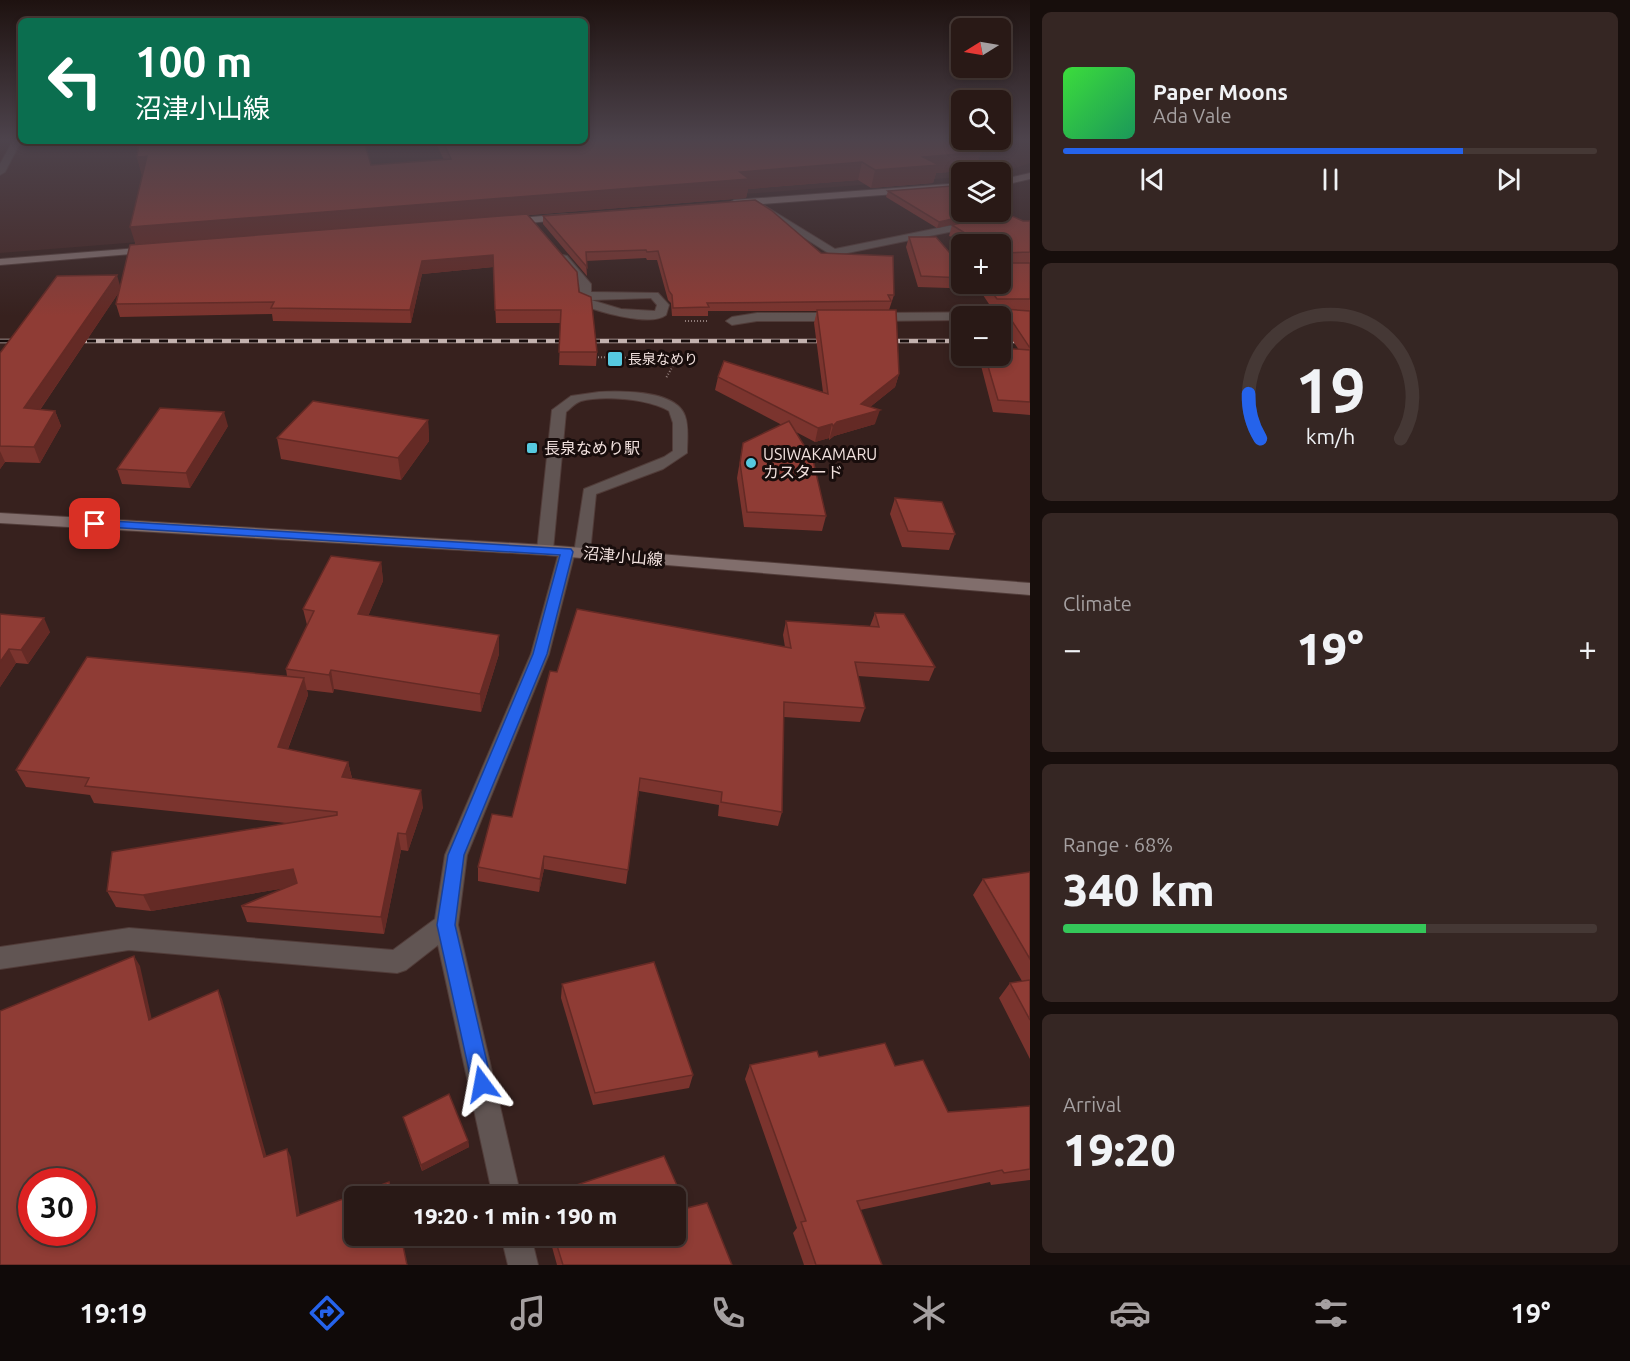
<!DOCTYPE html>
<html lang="en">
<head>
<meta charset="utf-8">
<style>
	:root { --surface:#291916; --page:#352623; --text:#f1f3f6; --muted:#a5a0a1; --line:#453835; --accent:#2563eb }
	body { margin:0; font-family:Ubuntu,"Noto Sans JP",sans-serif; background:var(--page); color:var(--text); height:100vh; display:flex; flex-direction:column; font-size:22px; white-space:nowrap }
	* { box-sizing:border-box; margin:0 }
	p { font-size:20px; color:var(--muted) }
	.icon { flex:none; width:33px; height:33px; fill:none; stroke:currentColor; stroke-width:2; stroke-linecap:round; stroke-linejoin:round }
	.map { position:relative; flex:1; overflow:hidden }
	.drawer { display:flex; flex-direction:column; gap:12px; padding:12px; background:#170e0c; width:600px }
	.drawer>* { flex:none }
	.top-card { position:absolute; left:18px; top:18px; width:570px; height:126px; border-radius:9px; box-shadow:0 3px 9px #0003,0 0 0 2px var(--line); background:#0b6e4f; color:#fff; overflow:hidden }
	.needle { width:39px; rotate:259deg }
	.controls { position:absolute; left:951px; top:18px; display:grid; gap:12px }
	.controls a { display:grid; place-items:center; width:60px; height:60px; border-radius:9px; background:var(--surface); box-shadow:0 3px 9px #0003,0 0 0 2px var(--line); font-size:30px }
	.speed { position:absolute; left:18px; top:1168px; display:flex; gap:12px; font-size:30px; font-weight:700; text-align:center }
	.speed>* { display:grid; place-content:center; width:78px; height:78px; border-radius:50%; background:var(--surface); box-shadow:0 3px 9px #0003,0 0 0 2px var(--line); line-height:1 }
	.speed .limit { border:9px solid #d22; background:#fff; color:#111 }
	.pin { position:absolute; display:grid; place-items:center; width:51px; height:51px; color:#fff; margin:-26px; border-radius:12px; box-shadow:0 3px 9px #0006 }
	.me { position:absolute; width:66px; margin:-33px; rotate:347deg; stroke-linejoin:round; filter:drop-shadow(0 0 4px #0008) }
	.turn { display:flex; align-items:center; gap:21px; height:126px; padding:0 18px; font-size:27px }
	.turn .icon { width:78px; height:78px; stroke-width:2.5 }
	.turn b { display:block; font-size:42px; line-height:51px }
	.big { font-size:45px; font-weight:800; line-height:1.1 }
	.drawer .tile { flex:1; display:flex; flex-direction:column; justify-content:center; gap:9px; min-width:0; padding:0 21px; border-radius:9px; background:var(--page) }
	.drawer .dial { align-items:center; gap:0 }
	.dial svg { height:156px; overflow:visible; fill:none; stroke:var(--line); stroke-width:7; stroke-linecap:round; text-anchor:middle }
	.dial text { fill:var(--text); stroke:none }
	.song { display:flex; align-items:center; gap:18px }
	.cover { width:72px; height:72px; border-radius:9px; background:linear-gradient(135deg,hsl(120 70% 55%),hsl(150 70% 35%)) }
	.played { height:6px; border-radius:3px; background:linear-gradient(90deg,var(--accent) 75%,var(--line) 75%) }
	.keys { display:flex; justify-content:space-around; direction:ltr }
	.heat { display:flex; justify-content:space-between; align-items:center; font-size:33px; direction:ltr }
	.charge { height:9px; border-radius:4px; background:linear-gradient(90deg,#34c759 68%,var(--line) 0) }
	.trip { position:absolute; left:344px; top:1186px; width:342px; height:60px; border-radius:9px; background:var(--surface); box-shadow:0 3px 9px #0003,0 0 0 2px var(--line); font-weight:800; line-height:60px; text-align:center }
	.tab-bar { display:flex; height:96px; justify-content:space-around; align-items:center; background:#100a09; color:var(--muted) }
	.tab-bar .icon { width:42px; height:42px }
	.tab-bar .selected { color:var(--accent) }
	.tab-bar b { font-size:27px; color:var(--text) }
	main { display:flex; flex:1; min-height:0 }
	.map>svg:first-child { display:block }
</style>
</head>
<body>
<main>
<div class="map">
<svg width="1030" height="1265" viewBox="0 0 1030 1265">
	<rect width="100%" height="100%" fill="#37211e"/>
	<path fill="#442623" d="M0,139H21V141L1030,139V163L1001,173L962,172L961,177L0,253Z"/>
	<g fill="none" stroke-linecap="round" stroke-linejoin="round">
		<g stroke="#513c39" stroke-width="2">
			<g id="lane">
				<path d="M1030,312V320L962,316V320L873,321L867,317L873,313Z"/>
				<path d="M757,313H839L845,317L839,321H757L732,325L726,321L732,317Z"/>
				<path d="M599,392C621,391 676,390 685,416C689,427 687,441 687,453L663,469L596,494L590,553L588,557H576L574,553L584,489L664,457L673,451V423L669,411C650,399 603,395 581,401C575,403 571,408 566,412L553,550L551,554H539L537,550L552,410L571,396Z"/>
			</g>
		</g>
		<g stroke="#513c39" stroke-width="2">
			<g id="street">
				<path d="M14,139L21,141L5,172L0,175V164Z"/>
				<path d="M765,206L835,249L973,221L978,224L973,227L833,256L762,211L760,209Z"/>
				<path d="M563,255L567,256L591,284V292L658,293L669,305L666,315C651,327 598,312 581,304L579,284L558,258ZM651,298L657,305L655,311L621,309L591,300Z"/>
				<path d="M567,547L573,548L575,552L549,654L467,855L458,925L521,1197H493L438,945L406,970L397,973L129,950L0,969V947L129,928L393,950L435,919L445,855L531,654L559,552L561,548Z"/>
				<path d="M501,1236H531L538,1265H508Z"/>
			</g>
		</g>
		<g stroke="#513c39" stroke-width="2">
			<g id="secondary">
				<path d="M1030,173V179L1000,186V180Z"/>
				<path d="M962,183V189L734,206L729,203L734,200Z"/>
				<path d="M566,214L570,215V219L507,225L502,222L507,219Z"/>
				<path d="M151,247L156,250L155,252L0,265V259Z"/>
				<path d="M0,513L545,545L1030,583V595L545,555L0,523Z"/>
			</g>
		</g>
		<g stroke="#8f7b78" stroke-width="2" stroke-dasharray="1 2" stroke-linecap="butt">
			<path d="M685,321H707"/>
			<path d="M592,357L677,359L666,378"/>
		</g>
		<use href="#lane" fill="#615553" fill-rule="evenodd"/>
		<use href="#street" fill="#615553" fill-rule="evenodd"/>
		<use href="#secondary" fill="#816e6c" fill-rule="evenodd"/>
		<g stroke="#c4b2af" stroke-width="4.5">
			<g id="rail">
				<path d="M0,341H24"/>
				<path d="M69,341H834"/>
				<path d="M882,341H962"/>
				<path d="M1000,341H1030"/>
			</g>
		</g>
		<use href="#rail" stroke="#180d0c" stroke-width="3" stroke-dasharray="9" stroke-linecap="butt"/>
	</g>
	<g fill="#7b342e">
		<path d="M435,141H585L981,152L975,170L936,173L933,183L871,188L858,180L748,189L746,198L528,215L579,292L597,352L596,366L559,365L561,323H496L493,267L422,274L411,323L273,321L272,314L120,317L116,304L119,292L40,410L55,411L61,426L40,463L5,462L0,469V353L120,286L135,244L142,175L137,157L371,165L444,160Z"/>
		<path d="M888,191L962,212H992L991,215L937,228L886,197Z"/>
		<path d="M543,216L821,253L894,295L889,310L899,374L895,387L870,407L875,424L834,436L829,440V438L815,442L796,432L826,516L822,531L744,527L737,478L743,443L782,425L715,390L718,377L823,392L814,323L817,311H708V316H672L671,303L668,300L657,260H647L646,258L586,261L587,276L543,224Z"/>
		<path d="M1030,221V415L993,412L979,358L980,356H1000L1019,350L1000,322V319L1004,310H993L979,289L918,287L906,247L909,237L956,260L962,261V284H1000L962,246V260L951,248L954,238L949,236L952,225Z"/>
		<path d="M428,420L429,441L401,480L281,459L277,438Z"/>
		<path d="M228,426L190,488L122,484L117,469Z"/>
		<path d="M895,498L955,534L949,550L902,547L890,514Z"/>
		<path d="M381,562L383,581L368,616L499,654L481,712L334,689L333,693L307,690L308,695L288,749L348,762L352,778L423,807L408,851L401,850L384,934L247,922L241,906L285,888L151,911L116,907L107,891L286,823L94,803L90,795L26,787L16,770L287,676L286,669L307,625L303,609Z"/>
		<path d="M875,613L935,667L929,681L858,676L865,708L860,722L784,717L782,812L778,826L718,816L719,805L639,791L626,884L544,869L539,892L478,881V867L512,817L557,672L785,647L783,635L786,621L870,626Z"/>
		<path d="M0,614L50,632L28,664L16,663L0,687Z"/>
		<path d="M1030,872V1059L999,998L1010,983L1022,981L973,895L983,879Z"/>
		<path d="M562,984L693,1075L689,1088L593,1105L561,998Z"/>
		<path d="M819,1057L895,1066L948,1112L1030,1106V1180L991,1185L990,1182L860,1210L882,1265H804L793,1233L797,1228L745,1079L750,1065Z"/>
		<path d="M403,1117L468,1141L469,1147L422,1171L405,1123Z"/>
		<path d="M687,1208L732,1265H557L549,1236H675Z"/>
	</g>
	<g fill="#642a25">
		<path d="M981,152L975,170L936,173L933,183L871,188L875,170L923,157Z"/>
		<path d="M147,156L142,175L137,157Z"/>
		<path d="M862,162L858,180L748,189L746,198L136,246L130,227L740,172Z"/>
		<path d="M982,212H992L991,215L937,228L939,222Z"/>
		<path d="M493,255V267L422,274L411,323L410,310L422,261Z"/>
		<path d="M117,275L121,289L31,423L24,408Z"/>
		<path d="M899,374L895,387L859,416L880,410L875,424L834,436L829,440L833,426Z"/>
		<path d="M55,411L61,426L40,463L34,447Z"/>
		<path d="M224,412L228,426L190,488L186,473Z"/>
		<path d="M428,420L429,441L401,480L398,458Z"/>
		<path d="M832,424L829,438L815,442L818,428Z"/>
		<path d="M0,451L5,462L0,469Z"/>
		<path d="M381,562L383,581L361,633L358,614Z"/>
		<path d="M44,618L50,632L28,664L21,650Z"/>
		<path d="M499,635V654L481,712L480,694Z"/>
		<path d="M9,649L16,663L0,687V662Z"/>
		<path d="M331,670L334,689L333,693L329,675Z"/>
		<path d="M304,678L308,695L282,764L278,747Z"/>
		<path d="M348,762L352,779L342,777Z"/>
		<path d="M421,790L423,807L408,851L406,834Z"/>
		<path d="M398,833L401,850L384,934L381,917Z"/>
		<path d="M544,856V869L539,892L540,879Z"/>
		<path d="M293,869L297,886L151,911L143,895Z"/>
		<path d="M134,956L140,966L154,1029L149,1020Z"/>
		<path d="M218,990L222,999L269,1165L264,1157Z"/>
		<path d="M468,1141L469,1147L422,1171L421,1165Z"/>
		<path d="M287,1149L291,1157L301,1223L297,1216Z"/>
	</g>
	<g fill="#8f3c35" stroke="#642a25" stroke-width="1.5" fill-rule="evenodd">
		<path d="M585,139H959L981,152L923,157L939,165L875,170L862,162L740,172L749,179L130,227L147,156L137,157L139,141H364L371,165L451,159L443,141H585Z"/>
		<path d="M952,186L962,192V212H982L939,222L888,191Z"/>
		<path d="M755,200L771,210L821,253L893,256L894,295H888L891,301L707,303L709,307L673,308L672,295L669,291L658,251L647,252L646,250L586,252L587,267L543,216Z"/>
		<path d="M1005,213L1023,221H1030V252L1002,253V260L1004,263H1030V299H997L986,284H1000V244H962V246L954,238H973L952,225Z"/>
		<path d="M527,214L577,272L579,292L591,297L597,352H559L561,310H495L493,255L422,261L410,310L271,308L274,302L116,304L130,245Z"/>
		<path d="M909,237H936L956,260L962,261V278L921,276Z"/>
		<path d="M117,275L24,408L55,411L34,447L0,446V353L57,276Z"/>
		<path d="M1004,309L1030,311V348Z"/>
		<path d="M817,310H896L899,374L861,404L880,410L837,422L833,426L832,424L818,428L718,377L724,361L828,394Z"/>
		<path d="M1000,348L1030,350V402L998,400L985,356H1000Z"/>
		<path d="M313,401L428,420L398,458L277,438Z"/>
		<path d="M160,408L224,412L186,473L117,469Z"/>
		<path d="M789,421L813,460L826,516L747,512L740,463L743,443Z"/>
		<path d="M895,498L942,502L955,534L908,531Z"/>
		<path d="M331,556L381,562L358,614L499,635L480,694L331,670L329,675L286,669L314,611L303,609Z"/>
		<path d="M577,609L791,648L786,621L879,627L875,613L904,614L935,667L855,662L865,708L784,702L782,812L721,802L722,792L640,778L628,870L544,856L540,879L478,867L492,814L512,817L550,671L557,672Z"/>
		<path d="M0,614L44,618L21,650L9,649L0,662Z"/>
		<path d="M87,657L304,678L278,747L348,762L342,777L421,790L406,834L398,833L381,917L241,906L297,883L293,869L143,895L107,891L112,852L337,815V812L85,786L89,778L16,770Z"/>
		<path d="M1030,872V959L983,879Z"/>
		<path d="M134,956L149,1020L218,990L264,1157L287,1149L297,1216L389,1182L392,1197H354V1236H401L407,1265H0V1011ZM32,1182H82V1233H32Z"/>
		<path d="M654,962L693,1075L595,1093L562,984Z"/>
		<path d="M1030,980V1020L1010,983Z"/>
		<path d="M885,1043L895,1066L923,1060L948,1112L1030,1106V1169L1004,1173L1002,1170L857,1201L882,1265H816L801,1222L806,1221L750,1065L817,1051L819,1057Z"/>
		<path d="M449,1094L468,1141L421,1165L403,1117Z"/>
		<path d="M664,1156L687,1208L707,1203L732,1265H563L554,1236H675V1197H544L543,1196Z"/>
	</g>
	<linearGradient id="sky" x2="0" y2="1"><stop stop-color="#1e1210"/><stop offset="0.44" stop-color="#4d434c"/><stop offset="1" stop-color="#4d434c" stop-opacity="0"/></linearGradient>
	<rect width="1030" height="316" fill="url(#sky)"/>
	<path fill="#2563eb" stroke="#184099" stroke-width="1.5" d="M95,520L571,549L573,552L547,654L464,855L455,925L492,1084L489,1091L482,1094L475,1091L472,1084L437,925L448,855L533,654L560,555L91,526V521Z"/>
	<g fill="#56c9e0" stroke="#180d0c" stroke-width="2">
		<rect x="607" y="351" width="16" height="16" rx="3"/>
		<rect x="526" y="442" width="12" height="12" rx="3"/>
		<circle cx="751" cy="463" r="6"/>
	</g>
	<g text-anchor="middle" stroke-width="6" stroke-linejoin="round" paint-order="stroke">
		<g font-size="14" fill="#f1e1de" stroke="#180d0c" text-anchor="start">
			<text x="628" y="364">長泉なめり</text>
		</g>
		<g font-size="16" fill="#f1e1de" stroke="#180d0c" text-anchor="start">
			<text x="544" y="454">長泉なめり駅</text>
			<text x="763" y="460">USIWAKAMARU<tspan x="763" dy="18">カスタード</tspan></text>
		</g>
		<g font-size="16" fill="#f1e1de" stroke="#180d0c">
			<text transform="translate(623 556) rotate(5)" y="6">沼津小山線</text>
		</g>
	</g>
</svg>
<div class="controls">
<a><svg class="needle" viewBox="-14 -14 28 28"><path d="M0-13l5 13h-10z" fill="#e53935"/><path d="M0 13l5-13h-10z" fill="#a5a0a1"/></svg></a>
<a><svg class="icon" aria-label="search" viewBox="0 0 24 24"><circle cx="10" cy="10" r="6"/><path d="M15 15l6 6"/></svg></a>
<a><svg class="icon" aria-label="layers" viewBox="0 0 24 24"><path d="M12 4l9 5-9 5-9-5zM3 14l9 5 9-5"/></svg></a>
<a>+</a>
<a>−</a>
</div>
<div class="speed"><div class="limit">30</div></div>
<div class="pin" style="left:95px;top:524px;background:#d93025"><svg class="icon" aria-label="arrive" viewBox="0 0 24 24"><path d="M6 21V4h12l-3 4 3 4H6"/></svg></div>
<svg class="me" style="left:482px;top:1084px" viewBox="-20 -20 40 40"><path d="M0-17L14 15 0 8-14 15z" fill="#2563eb" stroke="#fff" stroke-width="4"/></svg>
<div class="trip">19:20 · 1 min · 190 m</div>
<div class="top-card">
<div class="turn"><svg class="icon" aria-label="left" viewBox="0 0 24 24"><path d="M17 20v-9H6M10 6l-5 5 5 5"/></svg><div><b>100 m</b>沼津小山線</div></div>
</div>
</div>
<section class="drawer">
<div class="tile">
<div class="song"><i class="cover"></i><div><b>Paper Moons</b><p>Ada Vale</p></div></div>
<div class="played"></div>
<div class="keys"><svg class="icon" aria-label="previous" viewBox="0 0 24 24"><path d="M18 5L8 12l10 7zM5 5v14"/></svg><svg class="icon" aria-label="pause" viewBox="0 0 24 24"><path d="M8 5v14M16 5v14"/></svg><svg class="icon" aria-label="next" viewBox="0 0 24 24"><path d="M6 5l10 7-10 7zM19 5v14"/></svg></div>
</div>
<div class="tile dial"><svg viewBox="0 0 100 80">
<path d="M14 69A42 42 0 1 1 86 69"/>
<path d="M14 69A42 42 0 0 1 8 46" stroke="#2563eb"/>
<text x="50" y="56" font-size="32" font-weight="700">19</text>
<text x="50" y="72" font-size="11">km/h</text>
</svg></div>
<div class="tile"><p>Climate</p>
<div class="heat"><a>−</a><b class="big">19°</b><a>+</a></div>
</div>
<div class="tile"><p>Range · 68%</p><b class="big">340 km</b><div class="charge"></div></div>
<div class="tile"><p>Arrival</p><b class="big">19:20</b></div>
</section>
</main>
<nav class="tab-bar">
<b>19:19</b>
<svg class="icon selected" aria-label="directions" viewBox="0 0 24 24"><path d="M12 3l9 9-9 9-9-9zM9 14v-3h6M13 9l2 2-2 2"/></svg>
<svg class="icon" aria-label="music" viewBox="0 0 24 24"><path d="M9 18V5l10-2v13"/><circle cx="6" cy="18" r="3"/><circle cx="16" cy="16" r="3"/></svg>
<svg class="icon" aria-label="phone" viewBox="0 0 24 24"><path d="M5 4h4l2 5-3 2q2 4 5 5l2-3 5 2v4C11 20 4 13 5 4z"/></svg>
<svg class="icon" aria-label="climate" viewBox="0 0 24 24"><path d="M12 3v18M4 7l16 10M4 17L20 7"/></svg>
<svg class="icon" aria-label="car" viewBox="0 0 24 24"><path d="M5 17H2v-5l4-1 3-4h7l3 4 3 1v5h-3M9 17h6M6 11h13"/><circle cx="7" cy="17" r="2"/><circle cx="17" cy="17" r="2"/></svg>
<svg class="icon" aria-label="filters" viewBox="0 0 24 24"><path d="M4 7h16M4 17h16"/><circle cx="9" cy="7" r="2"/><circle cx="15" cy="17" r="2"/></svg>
<b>19°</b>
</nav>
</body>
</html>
